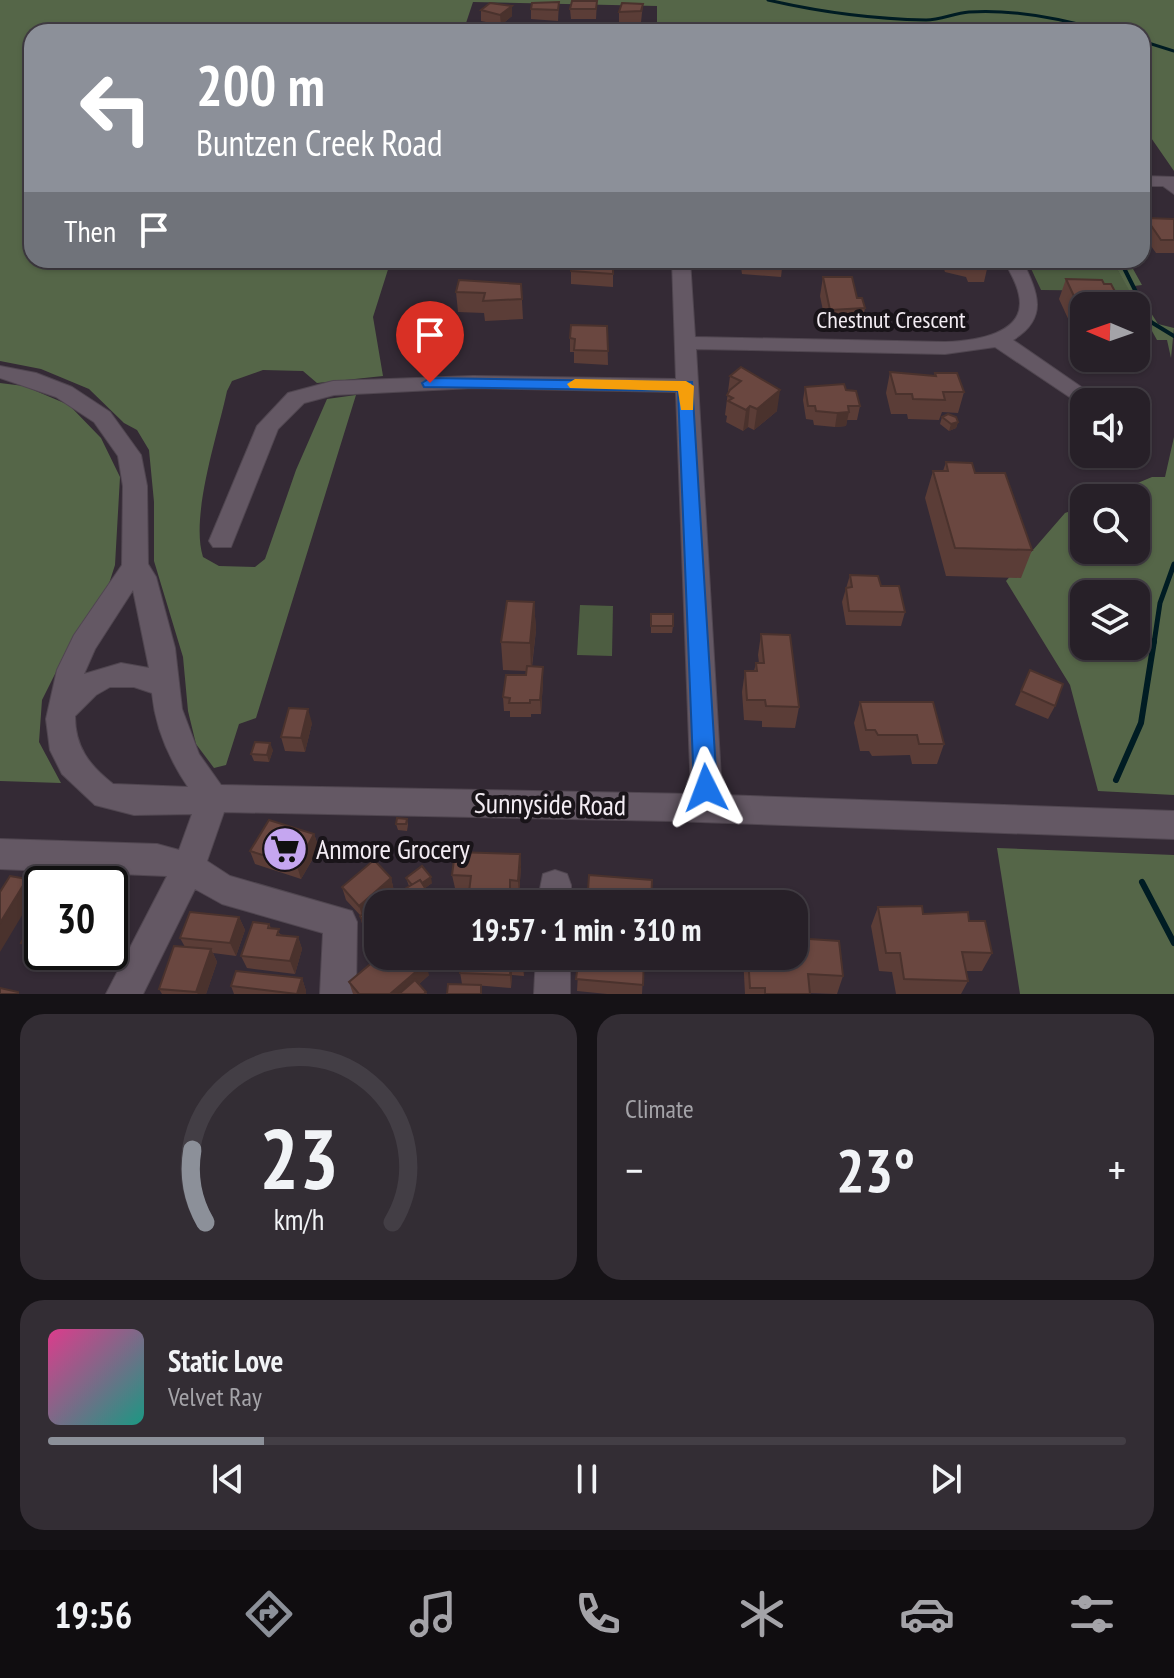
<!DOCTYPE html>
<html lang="en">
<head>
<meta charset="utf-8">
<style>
	:root { --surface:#272028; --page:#332d34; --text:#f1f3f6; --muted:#a4a3a8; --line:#433e45; --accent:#8c9099 }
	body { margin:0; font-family:"PT Sans Narrow",sans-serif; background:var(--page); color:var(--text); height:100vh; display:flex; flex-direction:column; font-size:30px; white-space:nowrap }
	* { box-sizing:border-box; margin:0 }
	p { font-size:26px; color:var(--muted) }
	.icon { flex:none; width:44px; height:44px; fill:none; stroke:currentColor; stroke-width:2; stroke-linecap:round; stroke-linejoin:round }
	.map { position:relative; height:994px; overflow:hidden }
	.sheet { display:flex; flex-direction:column; gap:20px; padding:20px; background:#151216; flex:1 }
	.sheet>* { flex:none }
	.banner { position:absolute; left:24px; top:24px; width:1126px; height:244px; border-radius:24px; box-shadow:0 2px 6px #0004,0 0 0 2px var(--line); background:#8c9099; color:#fff; overflow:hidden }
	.needle { width:52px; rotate:272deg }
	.tools { position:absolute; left:1070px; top:292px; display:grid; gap:16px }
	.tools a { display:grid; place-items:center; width:80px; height:80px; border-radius:16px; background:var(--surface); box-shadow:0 2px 6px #0004,0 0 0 2px var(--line); font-size:40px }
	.speed { position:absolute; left:24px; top:866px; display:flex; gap:16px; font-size:40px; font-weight:700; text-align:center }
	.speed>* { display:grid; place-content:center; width:104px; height:104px; border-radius:50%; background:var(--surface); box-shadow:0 2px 6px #0004,0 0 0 2px var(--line); line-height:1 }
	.speed .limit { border:4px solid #111; border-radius:12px; background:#fff; color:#111 }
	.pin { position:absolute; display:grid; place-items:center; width:68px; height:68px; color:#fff; margin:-82px -34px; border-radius:50% 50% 50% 0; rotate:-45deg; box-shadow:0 0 8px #0007 }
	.pin .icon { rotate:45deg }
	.me { position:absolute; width:88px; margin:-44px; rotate:357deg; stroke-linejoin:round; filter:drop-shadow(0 0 6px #0008) }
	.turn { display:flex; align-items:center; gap:28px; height:168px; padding:0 40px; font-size:36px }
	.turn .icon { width:104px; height:104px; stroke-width:2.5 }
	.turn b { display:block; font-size:56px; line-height:68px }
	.then { display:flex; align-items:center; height:76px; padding:0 40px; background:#0003; gap:16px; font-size:30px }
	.big { font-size:60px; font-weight:700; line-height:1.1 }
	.sheet .widget { flex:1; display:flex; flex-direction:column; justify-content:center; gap:12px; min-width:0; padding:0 28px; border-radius:24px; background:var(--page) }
	.sheet .dial { align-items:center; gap:0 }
	.dial svg { height:208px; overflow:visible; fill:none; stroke:var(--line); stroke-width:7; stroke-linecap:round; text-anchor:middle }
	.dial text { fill:var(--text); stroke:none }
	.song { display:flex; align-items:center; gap:24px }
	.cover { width:96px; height:96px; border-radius:12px; background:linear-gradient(135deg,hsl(330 70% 55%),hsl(170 70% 35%)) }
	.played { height:8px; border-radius:4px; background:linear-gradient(90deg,var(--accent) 20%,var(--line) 20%) }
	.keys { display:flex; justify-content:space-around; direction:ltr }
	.heat { display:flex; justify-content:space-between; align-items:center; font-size:44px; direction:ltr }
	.sheet .tiles { flex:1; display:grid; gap:20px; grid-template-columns:1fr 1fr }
	.widget:last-child { grid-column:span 2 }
	.trip { position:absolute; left:364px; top:890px; width:444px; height:80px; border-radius:24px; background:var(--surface); box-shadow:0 2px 6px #0004,0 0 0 2px var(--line); font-weight:700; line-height:80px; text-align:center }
	.menu { display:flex; height:128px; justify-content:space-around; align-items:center; background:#100d10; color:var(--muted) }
	.menu .icon { width:56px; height:56px }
	.menu .active { color:var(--accent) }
	.menu b { font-size:36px; color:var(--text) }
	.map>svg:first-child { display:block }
</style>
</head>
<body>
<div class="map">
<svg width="1174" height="994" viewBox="0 0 1174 994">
	<rect width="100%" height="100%" fill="#342a35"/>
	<g fill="#4d5d41">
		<path d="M1027,260H1112L1130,291L1041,290Z"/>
		<path d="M580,605L613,606L612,656L577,655Z"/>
	</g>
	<g fill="#556648" fill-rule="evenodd">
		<path d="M0,0H1174V171L1147,132H1142V32H657V6L473,2L463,32H32V260H391L373,317L383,376L317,383L303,371L263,370L232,381L227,391C218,434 190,516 203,557L219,566L255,567L265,559L296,470L327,399L356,395L256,718L239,724L226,765L214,768L196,744L188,711L183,657L154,561V502L149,450L137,430L124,423L89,389L41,369L0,361Z"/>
		<path d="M1112,260H1128L1142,285L1134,286L1158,324L1174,328L1171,358L1167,340H1157Z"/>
		<path d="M0,383L24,386L69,405L101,438L120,477L115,565L106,593L63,658L42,700L39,742L61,783L0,781Z"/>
		<path d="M1174,437V795L1098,791L1070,685L1006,581L1065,513L1084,506V550H1136V498H1102L1152,477H1165ZM1084,594H1136V646H1084Z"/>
		<path d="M997,848L1174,855V994H1020Z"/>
	</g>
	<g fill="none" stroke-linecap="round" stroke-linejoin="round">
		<g stroke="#001c23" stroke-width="3">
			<path d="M768,0C820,12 872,19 926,20C941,20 954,13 969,12C1015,9 1064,19 1108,32"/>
			<path d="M1142,41L1174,51"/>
		</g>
		<path stroke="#001c23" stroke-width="4" d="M1120,260L1151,322L1174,336"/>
		<path stroke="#001c23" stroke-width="5" d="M1154,643L1160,603L1174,564"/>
		<g stroke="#001c23" stroke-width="6">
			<path d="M1116,780L1141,723L1154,641"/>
			<path d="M1142,882L1174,943"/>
		</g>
		<g stroke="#504650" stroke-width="2">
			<g id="minor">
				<path d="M1142,176L1174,177V194L1163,186H1142Z"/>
				<path d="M672,260H690L695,337L945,342C972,341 1028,335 1019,295C1017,283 1009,271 1004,260H1022C1038,293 1049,318 1013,340L1090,393L1087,398H1071L995,347L945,354L696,349L722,795L1174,811V839L672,821L224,812L207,861L230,876L352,911L357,922L356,994H320L323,933L222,904L195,889L143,994H106L167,876L0,869V839L157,844L179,850L192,814L134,815L95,805L62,774L50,750L46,719L57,670L74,635L122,565L123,486L118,456L94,422L56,397L0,378V366L36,373L72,387L110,412L141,455L147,486L148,564L156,577L175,648L182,709L199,754L221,785L691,794L676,392L473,388L334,395L304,403L278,429L231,547H213L209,541L257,426L288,393L333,381L473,376L676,379ZM133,590L149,668L121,663L84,674L95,649ZM110,687H134L152,693C155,726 169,759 188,787L113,784C89,765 75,747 75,716L96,695Z"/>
				<path d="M555,870L567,874L571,885V904H537L543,874Z"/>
				<path d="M536,956H570V994H534Z"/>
			</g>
		</g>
		<use href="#minor" fill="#645864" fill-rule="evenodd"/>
	</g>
	<g fill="#5b3d37">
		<path d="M597,1L596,19H571L570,9Z"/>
		<path d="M559,2L558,21L531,19V9Z"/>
		<path d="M643,4L641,22H619V12Z"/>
		<path d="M512,6V16L501,25L481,21V10Z"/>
		<path d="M1146,218L1174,219V253H1156L1142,233V228Z"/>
		<path d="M740,260H783L781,277L742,274Z"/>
		<path d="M943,260H985L987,269L984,282H968L966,277L945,272L942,263Z"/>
		<path d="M603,262H613V287L571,284V271Z"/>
		<path d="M823,277L857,298L865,308L861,328L827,330L820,296Z"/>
		<path d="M1066,279L1104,284L1121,303L1120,306H1084V325H1071L1059,299Z"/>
		<path d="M521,284L523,319L485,321L484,313L458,312L456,292Z"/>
		<path d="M607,326L608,365L574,363V352H570V338Z"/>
		<path d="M741,367L777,411L754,430L748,427L743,431L726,422L727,416L725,415L730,376Z"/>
		<path d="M890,372L934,376L935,373L964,392L958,413L942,412L939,420L908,419L907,414H891L886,393Z"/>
		<path d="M805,387L846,390L860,406L857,420H847L846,426L835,427L814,425L813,420L806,419L803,400Z"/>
		<path d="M942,417L958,422L956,428L949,431L940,424Z"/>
		<path d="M946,462L975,473L1032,550L1021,578L946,576L925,498L933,471H943Z"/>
		<path d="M850,575L881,586L905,612L901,626L846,625L842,602Z"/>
		<path d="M534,602L536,630L532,667L543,681L541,714H531V717H510V711H504L503,697L526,675L527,671L503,670L501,642Z"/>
		<path d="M651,614L673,626L672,633H651Z"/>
		<path d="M761,634L799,707L795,728L762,727V721L744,720L742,692L745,671H754L756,663H759L758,655Z"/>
		<path d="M1030,670L1055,706L1048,719L1015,705Z"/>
		<path d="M860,702L944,744L937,764H912L910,755L872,756L869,751H860L854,723Z"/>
		<path d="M312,723L305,752L285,751L281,737Z"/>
		<path d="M273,750L269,762L254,761L251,754Z"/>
		<path d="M407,819L408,825L407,831L398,830L396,824Z"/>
		<path d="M314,834L319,848L301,879L255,864L250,851Z"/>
		<path d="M520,854L521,867L519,894H512L511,904H461L471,903L469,889L455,888L452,875Z"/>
		<path d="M391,878L394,891L380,904L409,886L406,878L432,883L425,888L432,899L433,904H378L372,944L363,928L360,915L346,900L342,887Z"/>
		<path d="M42,905V952H48L45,958L30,955L21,943Z"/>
		<path d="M878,907L969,921L992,953L982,971H966L968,981L961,994H896L892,972L879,971L871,926Z"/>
		<path d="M239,917L245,930L236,956L213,953L217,962L206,994H162L159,989L185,947L180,938Z"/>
		<path d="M269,924L271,928L282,935L298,937L302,949L295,974L247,968L241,956Z"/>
		<path d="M80,952H98L94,959L83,956Z"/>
		<path d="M453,956H524V976L512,975L511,988L462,984L460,972H455Z"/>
		<path d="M579,956H646V958L644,957L642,994H607L577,991Z"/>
		<path d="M743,956H794L843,976L837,994L810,993V994H745Z"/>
		<path d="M429,975L419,984L427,994H353L349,982Z"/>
		<path d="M302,978L306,991V994H234L231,986Z"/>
	</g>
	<g fill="#4a322d">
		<path d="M512,6V16L501,25L500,15Z"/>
		<path d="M780,390L777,411L754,430L757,409Z"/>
		<path d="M750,406L748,427L743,431L746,410Z"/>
		<path d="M849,412L846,426L835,427L837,413Z"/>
		<path d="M958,422L956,428L949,431L951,424Z"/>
		<path d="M534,602L536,630L531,671L530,643Z"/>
		<path d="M543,667V681L541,714L540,700Z"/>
		<path d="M308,709L312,723L305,752L301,738Z"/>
		<path d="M270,743L273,750L269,762L267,755Z"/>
		<path d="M314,834L319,848L301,879L297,866Z"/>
		<path d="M520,854L521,867L519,894L518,881Z"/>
		<path d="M431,877L432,883L416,895L414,889Z"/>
		<path d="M391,878L394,891L363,918L359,906Z"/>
		<path d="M27,879L36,892L0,952V923Z"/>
		<path d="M120,883L128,896L110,929V902Z"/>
		<path d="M432,899L433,904H423Z"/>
		<path d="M239,917L245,930L236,956L230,943Z"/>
		<path d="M378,926V940L372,944L369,931Z"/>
		<path d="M42,934V952H48L45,958L36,946Z"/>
		<path d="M298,937L302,949L295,974L290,961Z"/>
		<path d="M211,949L217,962L206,994H198L196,992Z"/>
		<path d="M90,952H98L94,959Z"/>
		<path d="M523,956L525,962L524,976L522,964Z"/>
		<path d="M426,963L429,975L408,994H390Z"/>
		<path d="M511,963L512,975L511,988L510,975Z"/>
		<path d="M302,978L306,991V994H297Z"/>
	</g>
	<g fill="#6a4740" stroke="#4a322d" stroke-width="2">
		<path d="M572,1H597L596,9H570Z"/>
		<path d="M559,2L558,10L531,9L532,3Z"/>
		<path d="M490,3L512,6L500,15L481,10Z"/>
		<path d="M622,3L643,4L641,11L619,12Z"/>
		<path d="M513,29L528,31L508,32Z"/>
		<path d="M589,29L608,30V32H585Z"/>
		<path d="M1146,218L1174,219V240H1161Z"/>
		<path d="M576,260H603V262H613V274L571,271V265H576Z"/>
		<path d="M953,260H985L987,269H971L969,264Z"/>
		<path d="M823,277H852L857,298H862L865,308L830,310Z"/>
		<path d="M1066,279L1102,280L1104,284H1111L1121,303H1101L1103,305H1078Z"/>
		<path d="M459,280L521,284L522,299L483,301L485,293L456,292Z"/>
		<path d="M571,325L607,326L608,351L574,350L575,339L570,338Z"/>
		<path d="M741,367L780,390L757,409L750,406L746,410L728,401L733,398L727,395L730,390L741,381L730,376Z"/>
		<path d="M890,372L936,376L935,373H957L964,392H943L945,400L913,399L912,394H896Z"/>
		<path d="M844,384L846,390L856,391L860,406H848L849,412L837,413L816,411L815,406H808L805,387Z"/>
		<path d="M948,414L956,417L958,422L951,424L942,417Z"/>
		<path d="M946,462L972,463L975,473H1005L1032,550L955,548L933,471H948Z"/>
		<path d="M850,575L878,576L881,586H899L905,612L849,611L846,588L852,587Z"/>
		<path d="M507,601L534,602L530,643L501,642Z"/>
		<rect x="651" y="614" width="22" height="12"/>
		<path d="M761,634L790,635L799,707L766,706L765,700H747L745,671H757L756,663H764Z"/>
		<path d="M527,666L543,667L540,700H530V703H509L510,698L503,697L506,675H526Z"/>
		<path d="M1030,670L1063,684L1055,706L1021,691Z"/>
		<path d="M860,702H933L944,744H919L917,735H878L875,730H866Z"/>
		<path d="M289,708L308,709L301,738L281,737Z"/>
		<path d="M255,742L270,743L267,755L251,754Z"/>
		<path d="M397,818L407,819L406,824H396Z"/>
		<path d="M269,820L314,834L297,866L250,851Z"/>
		<path d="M455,852L520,854L518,881L510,880V893L469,892L471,876L452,875Z"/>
		<path d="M374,860L391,878L359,906L342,887Z"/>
		<path d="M422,866L431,877L422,883L420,880L412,885L406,878Z"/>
		<path d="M589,875L652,880L651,904H575L576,890L588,891Z"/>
		<path d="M10,876L27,879L0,923V892Z"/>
		<path d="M58,877L72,880L70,884H54Z"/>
		<path d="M420,880L432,899L423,904H379Z"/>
		<path d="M108,881L120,883L110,902V884H106Z"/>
		<path d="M461,902L492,904H461Z"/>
		<path d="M42,905V934L36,946L21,943Z"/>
		<path d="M378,905V926L369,931L360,916Z"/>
		<path d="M922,906L923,914L968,912L969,921H985L992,953L962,952L968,981L904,979L900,953H886L878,907Z"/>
		<path d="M190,912L239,917L230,943L180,938Z"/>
		<path d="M253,922L269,924L268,928L279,929L277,935L298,937L290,961L241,956Z"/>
		<path d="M794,938L839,941L843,976L808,974L810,994H765V988H750L748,956H794Z"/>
		<path d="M174,946L211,949L196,992L159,989Z"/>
		<path d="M380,956H421L426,963L390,994H359L349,982Z"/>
		<path d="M453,956H523L522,964L511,963L510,975L460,973L461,960L452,959Z"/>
		<path d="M579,956L644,957L643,985L576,979Z"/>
		<path d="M236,971L302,978L297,994L231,986Z"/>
		<path d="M415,980L426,992L424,994H399Z"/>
		<path d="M448,984L481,985V994H447Z"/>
		<path d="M0,988L18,992V994H0Z"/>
	</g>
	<path fill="#1a73e8" stroke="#114b97" stroke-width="2" d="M430,378L692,382L717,788L714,796L706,799L697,796L694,788L678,391L424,387L422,383Z"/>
	<path fill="#f59e0b" d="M575,379L686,381L694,386L693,410H681L678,391L570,388L567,384Z"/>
	<defs>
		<g id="supermarket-disc" transform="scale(2.3)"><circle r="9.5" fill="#c5a6f0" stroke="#191419"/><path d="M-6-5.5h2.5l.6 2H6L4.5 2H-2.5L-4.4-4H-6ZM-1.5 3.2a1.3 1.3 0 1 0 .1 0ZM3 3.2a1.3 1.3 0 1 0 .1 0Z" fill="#111"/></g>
	</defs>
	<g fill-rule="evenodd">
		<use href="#supermarket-disc" x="285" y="849"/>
	</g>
	<g text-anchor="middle" stroke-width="8" stroke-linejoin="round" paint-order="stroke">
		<g font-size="24" fill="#f3ecf3" stroke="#191419">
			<text x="891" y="328">Chestnut Crescent</text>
		</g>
		<g font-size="28" fill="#f3ecf3" stroke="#191419">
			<text transform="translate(550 804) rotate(1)" y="10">Sunnyside Road</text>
		</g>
		<g font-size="28" fill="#f3ecf3" stroke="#191419" text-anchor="start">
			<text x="316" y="859">Anmore Grocery</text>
		</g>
	</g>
</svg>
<div class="tools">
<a><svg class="needle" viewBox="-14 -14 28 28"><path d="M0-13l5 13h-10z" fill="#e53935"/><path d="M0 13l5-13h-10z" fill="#a4a3a8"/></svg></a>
<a><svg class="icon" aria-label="sound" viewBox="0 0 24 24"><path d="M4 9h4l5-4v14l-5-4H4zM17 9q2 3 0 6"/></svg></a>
<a><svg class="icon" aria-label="search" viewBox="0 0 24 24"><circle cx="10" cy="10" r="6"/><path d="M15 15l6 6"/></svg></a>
<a><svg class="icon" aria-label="layers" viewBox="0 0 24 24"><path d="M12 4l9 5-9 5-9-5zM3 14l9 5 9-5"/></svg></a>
</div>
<div class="speed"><div class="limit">30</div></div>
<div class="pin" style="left:430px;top:383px;background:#d93025"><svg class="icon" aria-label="arrive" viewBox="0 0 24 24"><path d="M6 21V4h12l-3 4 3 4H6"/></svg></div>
<svg class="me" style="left:706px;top:788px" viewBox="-20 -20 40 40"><path d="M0-17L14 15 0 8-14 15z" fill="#1a73e8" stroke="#fff" stroke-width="4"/></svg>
<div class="trip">19:57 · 1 min · 310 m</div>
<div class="banner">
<div class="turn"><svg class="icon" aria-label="left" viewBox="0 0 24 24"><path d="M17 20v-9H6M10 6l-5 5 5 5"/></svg><div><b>200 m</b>Buntzen Creek Road</div></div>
<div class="then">Then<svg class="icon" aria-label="arrive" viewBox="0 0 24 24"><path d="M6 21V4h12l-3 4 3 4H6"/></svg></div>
</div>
</div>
<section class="sheet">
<div class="tiles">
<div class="widget dial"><svg viewBox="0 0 100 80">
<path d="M14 69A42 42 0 1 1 86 69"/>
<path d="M14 69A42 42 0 0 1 9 41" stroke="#8c9099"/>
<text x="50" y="56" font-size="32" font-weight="700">23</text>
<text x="50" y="72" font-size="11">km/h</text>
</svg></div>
<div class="widget"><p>Climate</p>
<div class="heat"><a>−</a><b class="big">23°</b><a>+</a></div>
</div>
<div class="widget">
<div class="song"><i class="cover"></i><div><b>Static Love</b><p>Velvet Ray</p></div></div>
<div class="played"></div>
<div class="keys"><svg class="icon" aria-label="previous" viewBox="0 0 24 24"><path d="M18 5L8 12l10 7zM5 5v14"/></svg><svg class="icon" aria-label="pause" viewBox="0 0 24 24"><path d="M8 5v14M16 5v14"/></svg><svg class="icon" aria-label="next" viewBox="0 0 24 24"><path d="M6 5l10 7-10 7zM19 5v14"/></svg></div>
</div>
</div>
</section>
<nav class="menu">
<b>19:56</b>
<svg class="icon active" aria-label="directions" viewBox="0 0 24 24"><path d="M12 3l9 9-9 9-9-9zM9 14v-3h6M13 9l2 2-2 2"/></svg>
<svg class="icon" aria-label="music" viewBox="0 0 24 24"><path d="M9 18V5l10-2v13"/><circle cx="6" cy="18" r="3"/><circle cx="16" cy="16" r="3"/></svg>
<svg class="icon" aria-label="phone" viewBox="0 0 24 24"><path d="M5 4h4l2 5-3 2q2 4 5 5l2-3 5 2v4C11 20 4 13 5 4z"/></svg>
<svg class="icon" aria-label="climate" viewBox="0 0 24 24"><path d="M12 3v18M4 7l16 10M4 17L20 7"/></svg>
<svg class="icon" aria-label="car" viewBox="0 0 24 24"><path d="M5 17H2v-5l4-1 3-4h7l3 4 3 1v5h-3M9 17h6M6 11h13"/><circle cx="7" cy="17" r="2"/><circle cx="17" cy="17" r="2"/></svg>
<svg class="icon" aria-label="filters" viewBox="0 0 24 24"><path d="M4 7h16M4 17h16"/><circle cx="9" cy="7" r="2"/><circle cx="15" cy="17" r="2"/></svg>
</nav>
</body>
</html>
